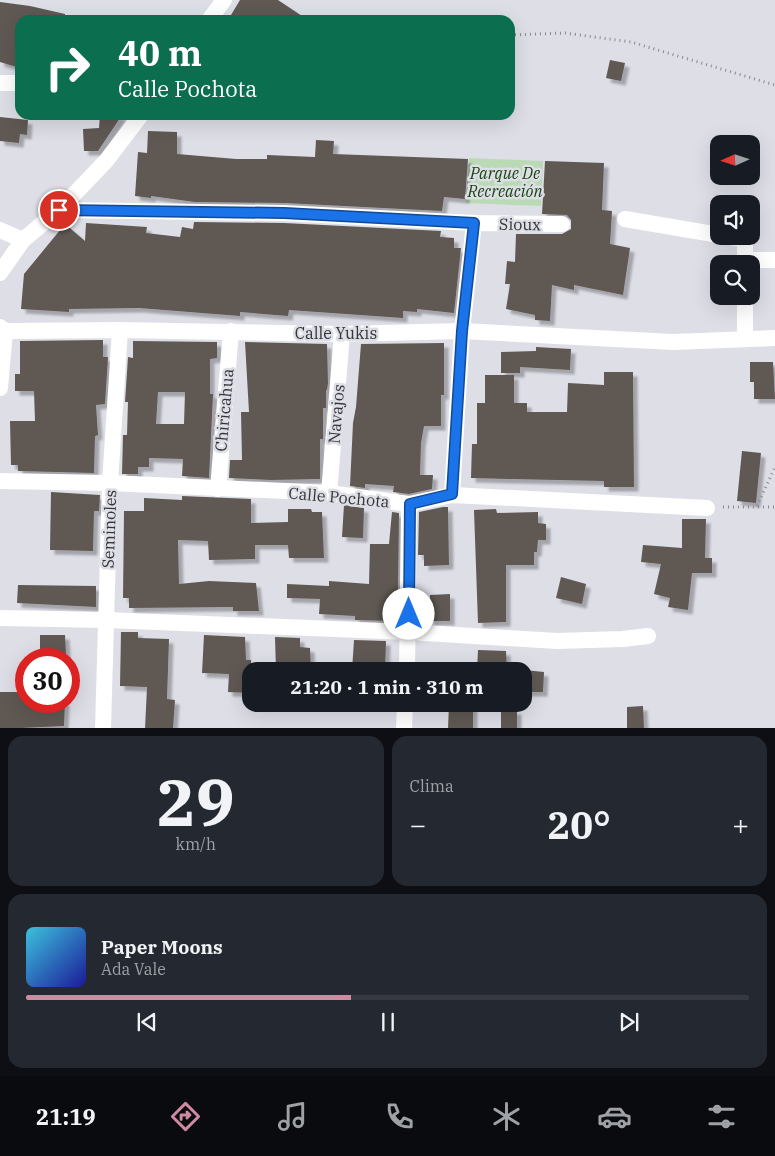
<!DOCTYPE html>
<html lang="es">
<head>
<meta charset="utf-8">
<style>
	:root { --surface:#171b24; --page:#242831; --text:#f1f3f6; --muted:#9ea1a6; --line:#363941; --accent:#cf8aa1 }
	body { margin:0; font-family:"IBM Plex Serif",serif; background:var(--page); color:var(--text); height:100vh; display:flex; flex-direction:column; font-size:19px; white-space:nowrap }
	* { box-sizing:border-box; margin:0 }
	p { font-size:16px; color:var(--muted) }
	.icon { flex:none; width:28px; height:28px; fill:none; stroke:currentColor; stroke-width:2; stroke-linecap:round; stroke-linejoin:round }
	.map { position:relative; height:728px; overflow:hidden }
	.details { display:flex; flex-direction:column; gap:8px; padding:8px; background:#0d0f14; flex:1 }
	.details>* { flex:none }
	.banner { position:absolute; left:15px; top:15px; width:500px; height:105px; border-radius:15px; box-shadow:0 5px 20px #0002; background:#0b6e4f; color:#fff; overflow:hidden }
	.needle { width:32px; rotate:267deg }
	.tools { position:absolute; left:710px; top:135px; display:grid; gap:10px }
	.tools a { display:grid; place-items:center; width:50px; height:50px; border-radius:10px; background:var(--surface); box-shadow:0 5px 20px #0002; font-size:25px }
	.speed { position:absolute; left:15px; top:648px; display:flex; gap:10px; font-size:25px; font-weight:700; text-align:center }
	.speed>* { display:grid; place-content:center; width:65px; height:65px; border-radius:50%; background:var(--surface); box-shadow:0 5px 20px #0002; line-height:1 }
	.speed .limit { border:8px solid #d22; background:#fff; color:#111 }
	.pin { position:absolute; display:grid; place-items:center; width:42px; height:42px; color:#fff; margin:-21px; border:2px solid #fff; border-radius:50%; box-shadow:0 1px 5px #0007 }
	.me { position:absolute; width:55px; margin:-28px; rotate:0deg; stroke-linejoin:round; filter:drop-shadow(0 0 4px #0008) }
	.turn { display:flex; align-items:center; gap:18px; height:105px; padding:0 20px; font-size:22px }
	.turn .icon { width:65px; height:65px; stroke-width:2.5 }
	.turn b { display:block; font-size:35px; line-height:42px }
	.big { font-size:38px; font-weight:700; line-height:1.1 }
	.details .widget { flex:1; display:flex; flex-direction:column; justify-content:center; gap:8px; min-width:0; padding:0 18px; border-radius:15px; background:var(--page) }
	.details .dial { align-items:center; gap:0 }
	.dial b { font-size:65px; line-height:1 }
	.song { display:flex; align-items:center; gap:15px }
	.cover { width:60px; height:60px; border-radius:8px; background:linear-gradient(135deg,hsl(190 70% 55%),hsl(240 70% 35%)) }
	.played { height:5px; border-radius:2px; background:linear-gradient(90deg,var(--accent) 45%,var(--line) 45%) }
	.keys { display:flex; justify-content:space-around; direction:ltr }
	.heat { display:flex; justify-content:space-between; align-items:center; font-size:28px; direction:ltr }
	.details .tiles { flex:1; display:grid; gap:8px; grid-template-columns:1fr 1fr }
	.widget:last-child { grid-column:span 2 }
	.trip { position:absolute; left:242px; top:662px; width:290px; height:50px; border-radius:15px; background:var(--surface); box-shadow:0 5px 20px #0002; font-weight:700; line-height:50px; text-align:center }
	.tab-bar { display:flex; height:80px; justify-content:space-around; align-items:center; background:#090b0e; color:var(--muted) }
	.tab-bar .icon { width:35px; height:35px }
	.tab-bar .selected { color:var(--accent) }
	.tab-bar b { font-size:22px; color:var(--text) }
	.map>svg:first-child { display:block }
</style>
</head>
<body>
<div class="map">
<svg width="775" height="729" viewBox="0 0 775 729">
	<defs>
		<filter id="shadow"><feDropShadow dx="4.5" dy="4.5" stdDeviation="1" flood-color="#0004"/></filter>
	</defs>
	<rect width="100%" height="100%" fill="#dedee7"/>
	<path fill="#badab5" d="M469,158L543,161L541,206L466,203Z"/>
	<g fill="#5f5853" fill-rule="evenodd" filter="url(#shadow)">
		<path d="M240,0H278L308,20H228Z"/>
		<path d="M0,2L30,6L65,14V20H20V68L0,62Z"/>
		<path d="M610,60L625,63L621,81L606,78Z"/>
		<path d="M100,115H122L98,151H84L83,129L99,128Z"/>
		<path d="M0,117L28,120L27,135L20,134L19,143L0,141Z"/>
		<path d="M148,131L177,132V154L236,159H267V155L315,157L316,140L334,141L333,154L468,159L465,199L444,197L442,211L285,203L195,202L151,196V198L135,196L138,152L147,153Z"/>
		<path d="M545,161L604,163L602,210L612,211L610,244L630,248L623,295L574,285V290L552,285L550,321L535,320V315L506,309L510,284H505L507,261L515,262L516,234H562L571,229V220L567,215L542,214Z"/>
		<path d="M194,222L284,223L441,231L440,237L454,238V248H461L454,313L417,309V312L403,311V318L289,310L288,316L240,312V316L139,308L69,309V312L21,309L24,274L65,224L85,241L86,223L147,227L146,233L180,237L182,227L193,229Z"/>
		<path d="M103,340V357H108L105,404L96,405L98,435L95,436L94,473L18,471V465H11L10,421H35L34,391H15V374H20V341Z"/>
		<path d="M133,341L217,342V358L210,359V394H213L209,478L182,476L183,459L149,458V467H138V474H122L123,435H127L128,402H125L128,357L133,358ZM158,392H185L184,424H156Z"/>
		<path d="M245,342L327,344L328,383L327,390H326V408H323V439H320V479L271,480L229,478L230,460H242L241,412H249Z"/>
		<path d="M444,343V395H441V426H424L421,443L420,475H433L432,489L409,494L393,492L394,486L365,484V488L350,486L353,423L356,407L361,344Z"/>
		<path d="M536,347L571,349L570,370L520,367V373H501V352L536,351Z"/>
		<path d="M750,362H773L775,399H754V382H750Z"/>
		<path d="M604,372H633L634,487H604V481L471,478L472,444H477V403H485V375H514V403H527V412H567L568,383L604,385Z"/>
		<path d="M742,451L761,453L756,503L737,501Z"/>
		<path d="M51,492L100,495L99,511H94L93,551L50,550Z"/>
		<path d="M182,496L251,499V523L288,522V509H311L312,512H322L324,558H289L288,545H255V559L209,560L208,541L178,540L179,584L209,581L256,583L259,611H233V607L129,608V598H123L124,511H144V498L182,500Z"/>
		<path d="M344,505L364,508L363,538L342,537Z"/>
		<path d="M443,507H448L449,565L424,566V555H418L419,512Z"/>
		<path d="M496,509L497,513L538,512V523L546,524V540H538L537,552H534V565H506V622L478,623L474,510Z"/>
		<path d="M392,512L399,513L398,591H394L392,621L355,620V616L319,614L320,599L287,598V584L329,586V581L369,584L370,544H389Z"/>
		<path d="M682,519H706L705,558H712V573H692L688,610L668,607L670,598L654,594L661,564L641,562L643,545L682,548Z"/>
		<path d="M561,577L586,584L582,604L556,598Z"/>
		<path d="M18,585L96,586V607L17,603Z"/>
		<path d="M450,594V621H430V595Z"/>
		<path d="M121,632H138V638L169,639L167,699L175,700L173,729H145L147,687L120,686Z"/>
		<path d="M40,635H65L66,654H40Z"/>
		<path d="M204,635L245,637L246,660H251V693L228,692L229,674L202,673Z"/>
		<path d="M275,637L300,638V647L310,648L311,671H276Z"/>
		<path d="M354,640L386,641L385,671H352Z"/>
		<path d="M478,650L506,651L507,671H477Z"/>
		<path d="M524,670L544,672L543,692H524Z"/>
		<path d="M0,692H26V701H65L64,726L0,729Z"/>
		<path d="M449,704H473V729H448Z"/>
		<path d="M643,706L644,729H627V707Z"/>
		<rect x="501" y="710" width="16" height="19"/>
	</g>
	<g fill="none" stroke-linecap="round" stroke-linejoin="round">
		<g stroke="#89898f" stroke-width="3" stroke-dasharray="1 4" stroke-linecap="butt">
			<path d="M510,35L565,33L631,42L775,85"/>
			<path d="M757,506L775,467"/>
			<path d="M723,507H775"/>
		</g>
		<g stroke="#fff" stroke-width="16">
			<path d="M209,20L224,0"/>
			<path d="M0,83H20"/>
			<path d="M59,210L284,213L474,223L562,224"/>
			<path d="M625,219L719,235"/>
			<path d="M0,230L23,240"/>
			<path d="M725,236L745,240V264"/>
			<path d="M745,260H775"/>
			<path d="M0,273L23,240L59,210L106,161L141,115"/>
			<path d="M0,327L5,331L120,330L342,334L462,331L673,342L775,338"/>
			<path d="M745,339V296"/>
			<path d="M0,388L5,331"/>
			<path d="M0,481L110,483L329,493L409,504L452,495L707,508"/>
			<path d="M218,489L231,331"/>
			<path d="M329,493L342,334"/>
			<path d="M452,495L462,331L474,223"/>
			<path d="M0,618L106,620L409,632L557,641L623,639L648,636"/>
			<path d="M407,671L409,504"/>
			<path d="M103,729L110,483L120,330"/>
			<path d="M404,729L405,704"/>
		</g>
	</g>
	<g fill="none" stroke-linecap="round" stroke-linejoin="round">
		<g stroke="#114b97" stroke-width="12">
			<path id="route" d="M59,210L284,213L474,223L462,331L452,494L410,504L409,614"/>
		</g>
		<use href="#route" stroke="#1a73e8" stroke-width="9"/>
	</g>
	<g text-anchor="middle" stroke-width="5" stroke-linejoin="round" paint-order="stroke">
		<g font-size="16" font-style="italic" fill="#194712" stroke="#dedee7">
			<text x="505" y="179">Parque De<tspan x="505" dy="18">Recreación</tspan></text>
		</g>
		<g font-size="16" fill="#353538" stroke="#dedee7">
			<text transform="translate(520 224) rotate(1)" y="6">Sioux</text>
			<text x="336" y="339">Calle Yukis</text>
			<text transform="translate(224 410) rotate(-85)" y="6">Chiricahua</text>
			<text transform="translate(336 414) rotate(-85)" y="6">Navajos</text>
			<text transform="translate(339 497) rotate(5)" y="6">Calle Pochota</text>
			<text transform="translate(109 529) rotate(-88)" y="6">Seminoles</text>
		</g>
	</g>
</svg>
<div class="tools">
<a><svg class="needle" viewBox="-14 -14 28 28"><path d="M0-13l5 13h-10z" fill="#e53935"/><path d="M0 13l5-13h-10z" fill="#9ea1a6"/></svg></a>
<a><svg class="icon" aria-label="sound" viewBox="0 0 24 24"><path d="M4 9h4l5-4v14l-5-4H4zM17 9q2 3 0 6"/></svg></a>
<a><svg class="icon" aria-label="search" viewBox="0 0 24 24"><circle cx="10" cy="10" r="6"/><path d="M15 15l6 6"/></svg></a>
</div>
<div class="speed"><div class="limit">30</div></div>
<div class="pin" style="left:59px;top:210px;background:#d93025"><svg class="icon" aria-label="arrive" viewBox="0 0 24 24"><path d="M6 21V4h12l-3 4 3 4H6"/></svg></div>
<svg class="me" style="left:409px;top:614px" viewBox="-20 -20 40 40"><circle r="19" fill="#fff"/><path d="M0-13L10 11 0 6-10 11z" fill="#1a73e8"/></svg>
<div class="trip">21:20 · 1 min · 310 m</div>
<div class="banner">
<div class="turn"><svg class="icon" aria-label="right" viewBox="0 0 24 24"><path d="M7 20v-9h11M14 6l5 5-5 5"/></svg><div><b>40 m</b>Calle Pochota</div></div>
</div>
</div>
<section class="details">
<div class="tiles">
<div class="widget dial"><b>29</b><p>km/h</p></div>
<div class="widget"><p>Clima</p>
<div class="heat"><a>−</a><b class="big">20°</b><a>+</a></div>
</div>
<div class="widget">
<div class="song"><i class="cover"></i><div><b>Paper Moons</b><p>Ada Vale</p></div></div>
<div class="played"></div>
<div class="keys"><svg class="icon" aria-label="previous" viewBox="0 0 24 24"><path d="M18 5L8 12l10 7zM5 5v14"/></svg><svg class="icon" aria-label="pause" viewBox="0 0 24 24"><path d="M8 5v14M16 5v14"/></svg><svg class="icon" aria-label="next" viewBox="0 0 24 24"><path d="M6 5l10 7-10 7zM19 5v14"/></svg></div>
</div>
</div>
</section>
<nav class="tab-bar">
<b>21:19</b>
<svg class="icon selected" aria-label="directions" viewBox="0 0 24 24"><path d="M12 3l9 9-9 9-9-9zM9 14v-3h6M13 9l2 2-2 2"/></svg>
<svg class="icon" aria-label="music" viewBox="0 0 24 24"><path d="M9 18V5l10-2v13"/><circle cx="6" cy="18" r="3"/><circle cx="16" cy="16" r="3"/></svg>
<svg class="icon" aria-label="phone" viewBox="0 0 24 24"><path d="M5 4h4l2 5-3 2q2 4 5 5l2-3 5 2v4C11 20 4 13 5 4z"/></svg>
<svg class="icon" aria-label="climate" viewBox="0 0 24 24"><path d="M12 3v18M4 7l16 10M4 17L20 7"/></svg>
<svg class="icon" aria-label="car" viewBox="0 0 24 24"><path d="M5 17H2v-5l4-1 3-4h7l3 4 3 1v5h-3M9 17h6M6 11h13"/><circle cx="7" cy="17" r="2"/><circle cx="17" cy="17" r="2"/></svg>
<svg class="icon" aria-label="filters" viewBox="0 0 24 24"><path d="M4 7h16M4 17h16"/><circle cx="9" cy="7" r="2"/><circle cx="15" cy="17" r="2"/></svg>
</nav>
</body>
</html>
